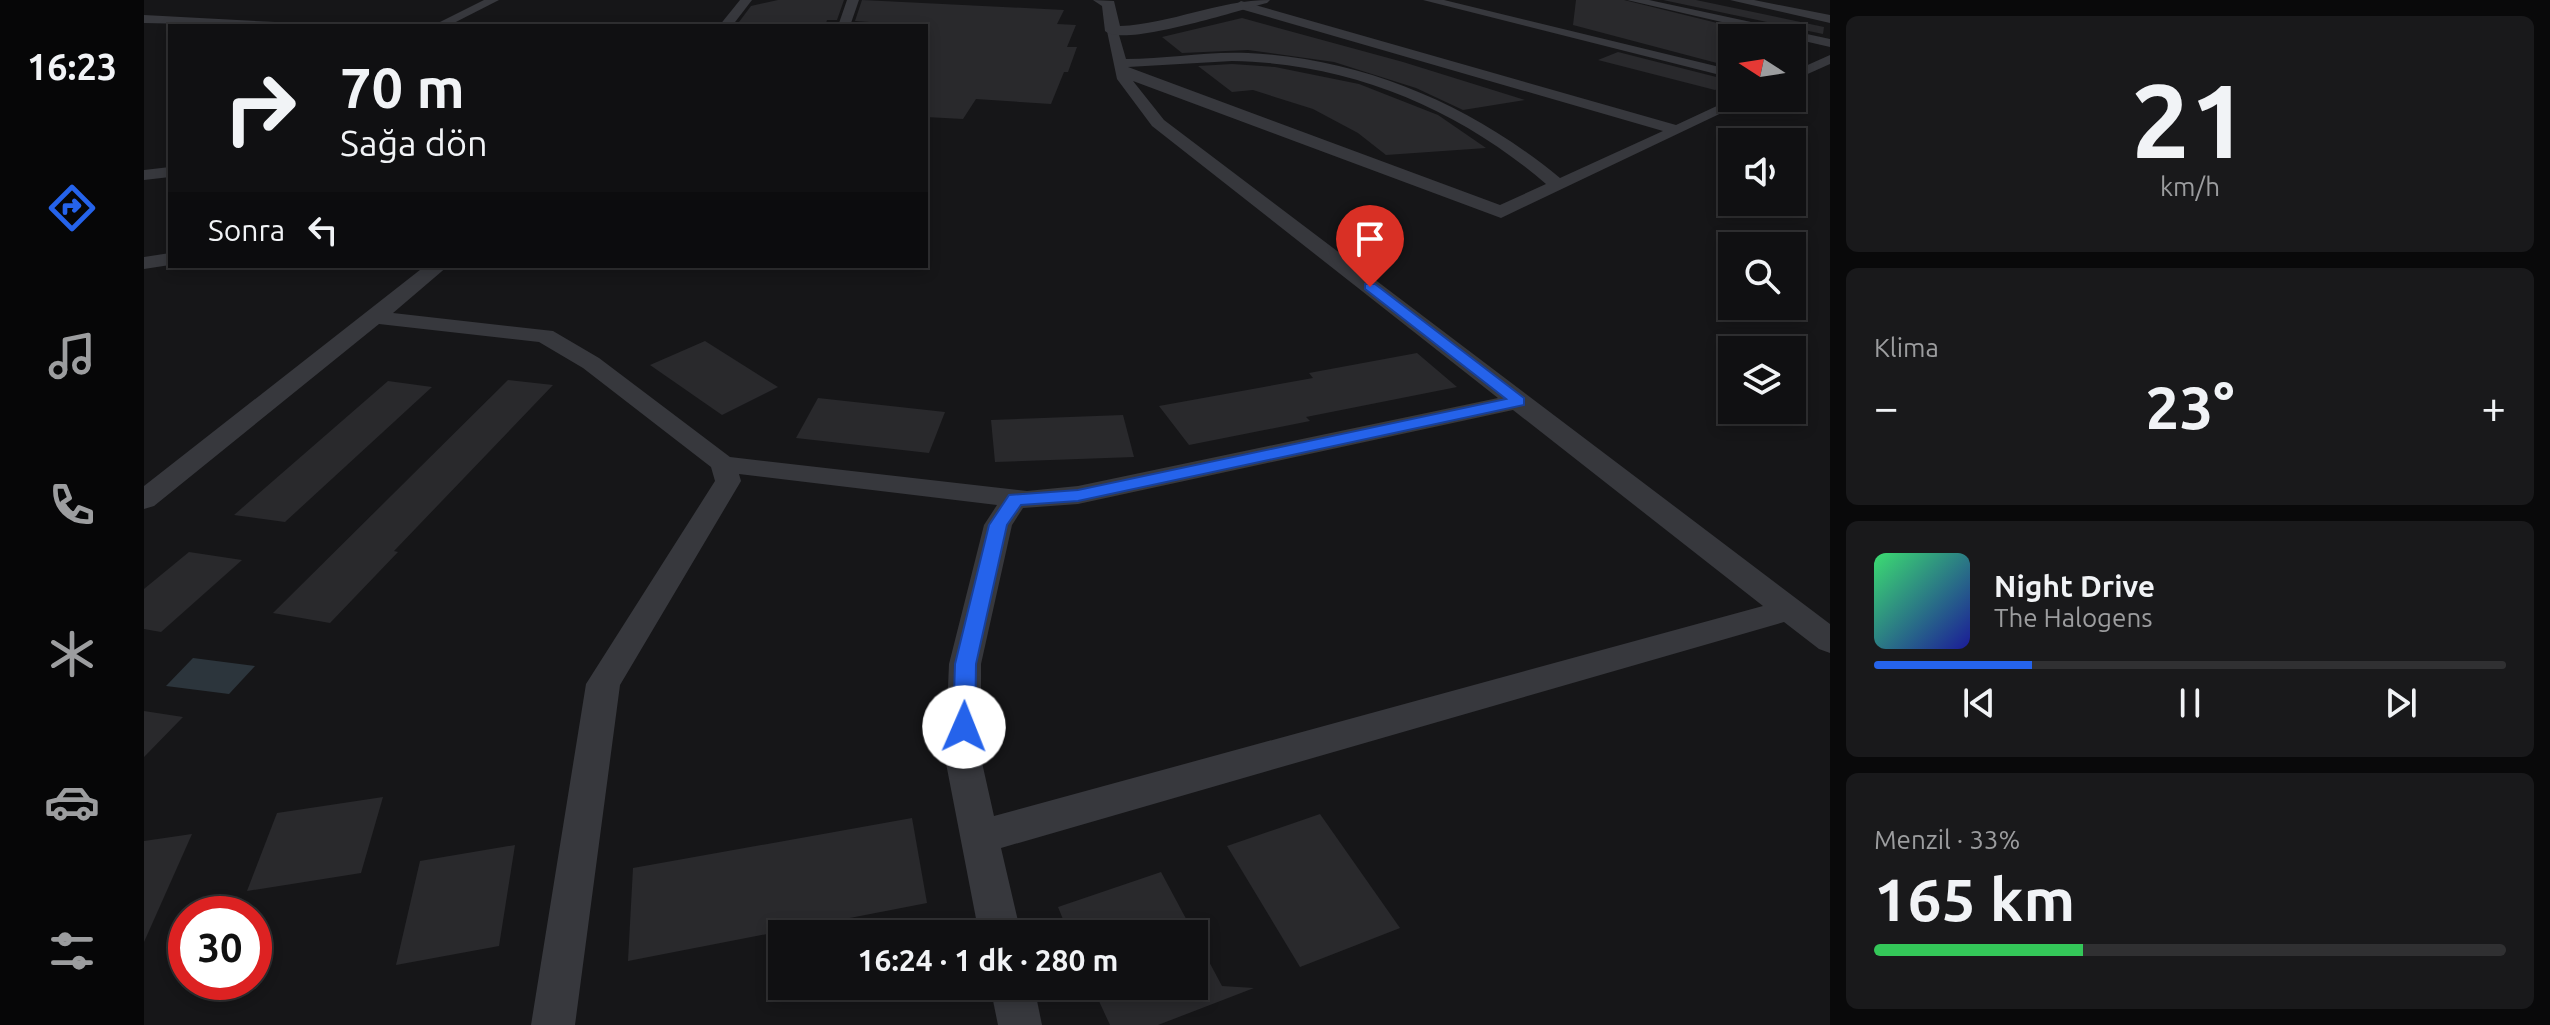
<!DOCTYPE html>
<html lang="tr">
<head>
<meta charset="utf-8">
<style>
	:root { --surface:#101012; --page:#19191b; --text:#f1f3f6; --muted:#9c9d9f; --line:#303032; --accent:#2563eb }
	body { margin:0; font-family:Ubuntu,sans-serif; background:var(--page); color:var(--text); height:100vh; display:flex; flex-direction:column; font-size:30px; white-space:nowrap }
	* { box-sizing:border-box; margin:0 }
	p { font-size:26px; color:var(--muted) }
	.icon { flex:none; width:44px; height:44px; fill:none; stroke:currentColor; stroke-width:2; stroke-linecap:round; stroke-linejoin:round }
	.map { position:relative; flex:1; overflow:hidden }
	.sheet { display:flex; flex-direction:column; gap:16px; padding:16px; background:#09090a; width:720px }
	.sheet>* { flex:none }
	.top-card { position:absolute; left:24px; top:24px; width:760px; height:244px; border-radius:0px; box-shadow:0 4px 12px #0003,0 0 0 2px var(--line); background:#101012; color:var(--text); overflow:hidden }
	.needle { width:52px; rotate:282deg }
	.fabs { position:absolute; left:1574px; top:24px; display:grid; gap:16px }
	.fabs a { display:grid; place-items:center; width:88px; height:88px; border-radius:0px; background:var(--surface); box-shadow:0 4px 12px #0003,0 0 0 2px var(--line); font-size:40px }
	.speed { position:absolute; left:24px; top:896px; display:flex; gap:16px; font-size:40px; font-weight:700; text-align:center }
	.speed>* { display:grid; place-content:center; width:104px; height:104px; border-radius:50%; background:var(--surface); box-shadow:0 4px 12px #0003,0 0 0 2px var(--line); line-height:1 }
	.speed .limit { border:12px solid #d22; background:#fff; color:#111 }
	.pin { position:absolute; display:grid; place-items:center; width:68px; height:68px; color:#fff; margin:-82px -34px; border-radius:50% 50% 50% 0; rotate:-45deg; box-shadow:0 0 8px #0007 }
	.pin .icon { rotate:45deg }
	.me { position:absolute; width:88px; margin:-44px; rotate:1deg; stroke-linejoin:round; filter:drop-shadow(0 0 6px #0008) }
	.turn { display:flex; align-items:center; gap:28px; height:168px; padding:0 40px; font-size:36px }
	.turn .icon { width:104px; height:104px; stroke-width:2.5 }
	.turn b { display:block; font-size:56px; line-height:68px }
	.then { display:flex; align-items:center; height:76px; padding:0 40px; background:#0003; gap:16px; font-size:30px }
	.big { font-size:60px; font-weight:600; line-height:1.1 }
	.sheet .widget { flex:1; display:flex; flex-direction:column; justify-content:center; gap:12px; min-width:0; padding:0 28px; border-radius:12px; background:var(--page) }
	.sheet .dial { align-items:center; gap:0 }
	.dial b { font-size:104px; line-height:1 }
	.song { display:flex; align-items:center; gap:24px }
	.cover { width:96px; height:96px; border-radius:12px; background:linear-gradient(135deg,hsl(140 70% 55%),hsl(240 70% 35%)) }
	.played { height:8px; border-radius:4px; background:linear-gradient(90deg,var(--accent) 25%,var(--line) 25%) }
	.keys { display:flex; justify-content:space-around; direction:ltr }
	.heat { display:flex; justify-content:space-between; align-items:center; font-size:44px; direction:ltr }
	.charge { height:12px; border-radius:6px; background:linear-gradient(90deg,#34c759 33%,var(--line) 0) }
	.trip { position:absolute; left:624px; top:920px; width:440px; height:80px; border-radius:0px; background:var(--surface); box-shadow:0 4px 12px #0003,0 0 0 2px var(--line); font-weight:600; line-height:80px; text-align:center }
	main { display:flex; flex:1; min-height:0 }
	.menu { display:flex; flex-direction:column; width:144px; justify-content:space-around; align-items:center; background:#060607; color:var(--muted) }
	.menu .icon { width:56px; height:56px }
	.menu .current { color:var(--accent) }
	.menu b { font-size:36px; color:var(--text) }
	.map>svg:first-child { display:block }
</style>
</head>
<body>
<main>
<nav class="menu">
<b>16:23</b>
<svg class="icon current" aria-label="directions" viewBox="0 0 24 24"><path d="M12 3l9 9-9 9-9-9zM9 14v-3h6M13 9l2 2-2 2"/></svg>
<svg class="icon" aria-label="music" viewBox="0 0 24 24"><path d="M9 18V5l10-2v13"/><circle cx="6" cy="18" r="3"/><circle cx="16" cy="16" r="3"/></svg>
<svg class="icon" aria-label="phone" viewBox="0 0 24 24"><path d="M5 4h4l2 5-3 2q2 4 5 5l2-3 5 2v4C11 20 4 13 5 4z"/></svg>
<svg class="icon" aria-label="climate" viewBox="0 0 24 24"><path d="M12 3v18M4 7l16 10M4 17L20 7"/></svg>
<svg class="icon" aria-label="car" viewBox="0 0 24 24"><path d="M5 17H2v-5l4-1 3-4h7l3 4 3 1v5h-3M9 17h6M6 11h13"/><circle cx="7" cy="17" r="2"/><circle cx="17" cy="17" r="2"/></svg>
<svg class="icon" aria-label="filters" viewBox="0 0 24 24"><path d="M4 7h16M4 17h16"/><circle cx="9" cy="7" r="2"/><circle cx="15" cy="17" r="2"/></svg>
</nav>
<div class="map">
<svg width="1686" height="1025" viewBox="0 0 1686 1025">
	<rect width="100%" height="100%" fill="#161618"/>
	<path fill="#2c353c" d="M49,658L111,666L85,694L22,686Z"/>
	<g fill="#29292c">
		<path d="M634,0H700L693,20H683L681,26H653L655,22H595L607,6Z"/>
		<path d="M718,0L920,10L913,24L932,25L923,47H933L924,72H920L907,104L832,99L819,119L782,117V26L711,21Z"/>
		<path d="M1432,0H1480L1634,38H1588V67L1429,25Z"/>
		<path d="M1519,0H1552L1633,17L1680,27L1679,34Z"/>
		<path d="M1098,18L1259,62L1381,100L1319,110L1272,88L1190,62L1104,50L1038,53L1018,37Z"/>
		<path d="M1474,52L1588,81V83L1571,90L1454,60Z"/>
		<path d="M1088,64L1131,67L1215,84L1294,115L1342,148L1242,155L1214,133L1169,109L1109,90L1088,92L1054,66Z"/>
		<path d="M561,341L634,387L578,415L506,365Z"/>
		<path d="M1273,353L1313,387L1162,417L1166,421L1045,445L1015,406L1169,378L1165,373Z"/>
		<path d="M364,380L409,385L250,551L254,552L186,623L129,613Z"/>
		<path d="M244,381L288,387L141,522L90,515Z"/>
		<path d="M674,398L801,412L785,453L652,438Z"/>
		<path d="M979,415L990,457L851,462L847,420Z"/>
		<path d="M45,552L98,560L17,632L0,629V589Z"/>
		<path d="M0,711L39,717L0,757Z"/>
		<path d="M239,797L217,873L103,891L133,813Z"/>
		<path d="M1176,814L1256,928L1156,967L1083,846Z"/>
		<path d="M768,818L783,903L484,961L489,868Z"/>
		<path d="M48,834L0,942V841Z"/>
		<path d="M371,845L355,946L252,965L276,861Z"/>
		<path d="M1017,872L1078,986L1110,988L1014,1025H966L948,986H1050V934H925L914,907Z"/>
	</g>
	<g fill="none" stroke-linecap="round" stroke-linejoin="round">
		<g fill="#37383d" fill-rule="evenodd">
			<path d="M340,0H355L304,26H288Z"/>
			<path d="M596,0H608L588,26H575Z"/>
			<path d="M703,0H715L706,26H694Z"/>
			<path d="M1279,0H1300L1588,70V78Z"/>
			<path d="M1483,0H1505L1686,39V47Z"/>
			<path d="M1586,0H1610L1686,15V23Z"/>
			<path d="M1097,1L1532,125L1590,98H1609L1357,218L989,81L1020,120L1686,624V653L1675,649L1640,622L857,848L877,934H835L801,758L805,664L840,525L853,505L595,474L597,481L476,685L431,1025H387L442,684L571,481L567,467L439,368L395,342L235,324L10,506L0,509V486L281,266H304L249,313L409,331L455,358L586,457L883,491L934,486L1354,398L1008,126L973,79L963,31L973,28L982,59C1023,59 1063,51 1104,53C1221,59 1327,105 1416,178L1519,131L1093,8L1091,5ZM1088,61C1206,63 1314,108 1402,184L1356,205L984,67ZM1369,410L1619,606L850,816L837,758V664L868,525L879,508L934,504Z"/>
			<path d="M0,15L131,22L137,26L0,23Z"/>
			<path d="M1686,55V64L1648,81V72Z"/>
			<path d="M26,167V177L0,180V170Z"/>
			<path d="M26,253V265L0,269V257Z"/>
			<path d="M846,986H890L898,1025H854Z"/>
		</g>
		<path fill="#37383d" fill-rule="evenodd" d="M949,0L970,1L976,26C1027,24 1074,0 1126,0L1123,3C1095,10 979,48 961,31L958,6Z"/>
	</g>
	<path fill="#2563eb" stroke="#184099" stroke-width="2" d="M1221,284H1231L1380,398V405L934,501L877,505L863,525L832,664L831,727L828,733L820,736L812,733L809,727L811,664L845,525L865,495L934,490L1362,399L1221,289Z"/>
</svg>
<div class="fabs">
<a><svg class="needle" viewBox="-14 -14 28 28"><path d="M0-13l5 13h-10z" fill="#e53935"/><path d="M0 13l5-13h-10z" fill="#9c9d9f"/></svg></a>
<a><svg class="icon" aria-label="sound" viewBox="0 0 24 24"><path d="M4 9h4l5-4v14l-5-4H4zM17 9q2 3 0 6"/></svg></a>
<a><svg class="icon" aria-label="search" viewBox="0 0 24 24"><circle cx="10" cy="10" r="6"/><path d="M15 15l6 6"/></svg></a>
<a><svg class="icon" aria-label="layers" viewBox="0 0 24 24"><path d="M12 4l9 5-9 5-9-5zM3 14l9 5 9-5"/></svg></a>
</div>
<div class="speed"><div class="limit">30</div></div>
<div class="pin" style="left:1226px;top:287px;background:#d93025"><svg class="icon" aria-label="arrive" viewBox="0 0 24 24"><path d="M6 21V4h12l-3 4 3 4H6"/></svg></div>
<svg class="me" style="left:820px;top:727px" viewBox="-20 -20 40 40"><circle r="19" fill="#fff"/><path d="M0-13L10 11 0 6-10 11z" fill="#2563eb"/></svg>
<div class="trip">16:24 · 1 dk · 280 m</div>
<div class="top-card">
<div class="turn"><svg class="icon" aria-label="right" viewBox="0 0 24 24"><path d="M7 20v-9h11M14 6l5 5-5 5"/></svg><div><b>70 m</b>Sağa dön</div></div>
<div class="then">Sonra<svg class="icon" aria-label="left" viewBox="0 0 24 24"><path d="M17 20v-9H6M10 6l-5 5 5 5"/></svg></div>
</div>
</div>
<section class="sheet">
<div class="widget dial"><b>21</b><p>km/h</p></div>
<div class="widget"><p>Klima</p>
<div class="heat"><a>−</a><b class="big">23°</b><a>+</a></div>
</div>
<div class="widget">
<div class="song"><i class="cover"></i><div><b>Night Drive</b><p>The Halogens</p></div></div>
<div class="played"></div>
<div class="keys"><svg class="icon" aria-label="previous" viewBox="0 0 24 24"><path d="M18 5L8 12l10 7zM5 5v14"/></svg><svg class="icon" aria-label="pause" viewBox="0 0 24 24"><path d="M8 5v14M16 5v14"/></svg><svg class="icon" aria-label="next" viewBox="0 0 24 24"><path d="M6 5l10 7-10 7zM19 5v14"/></svg></div>
</div>
<div class="widget"><p>Menzil · 33%</p><b class="big">165 km</b><div class="charge"></div></div>
</section>
</main>
</body>
</html>
